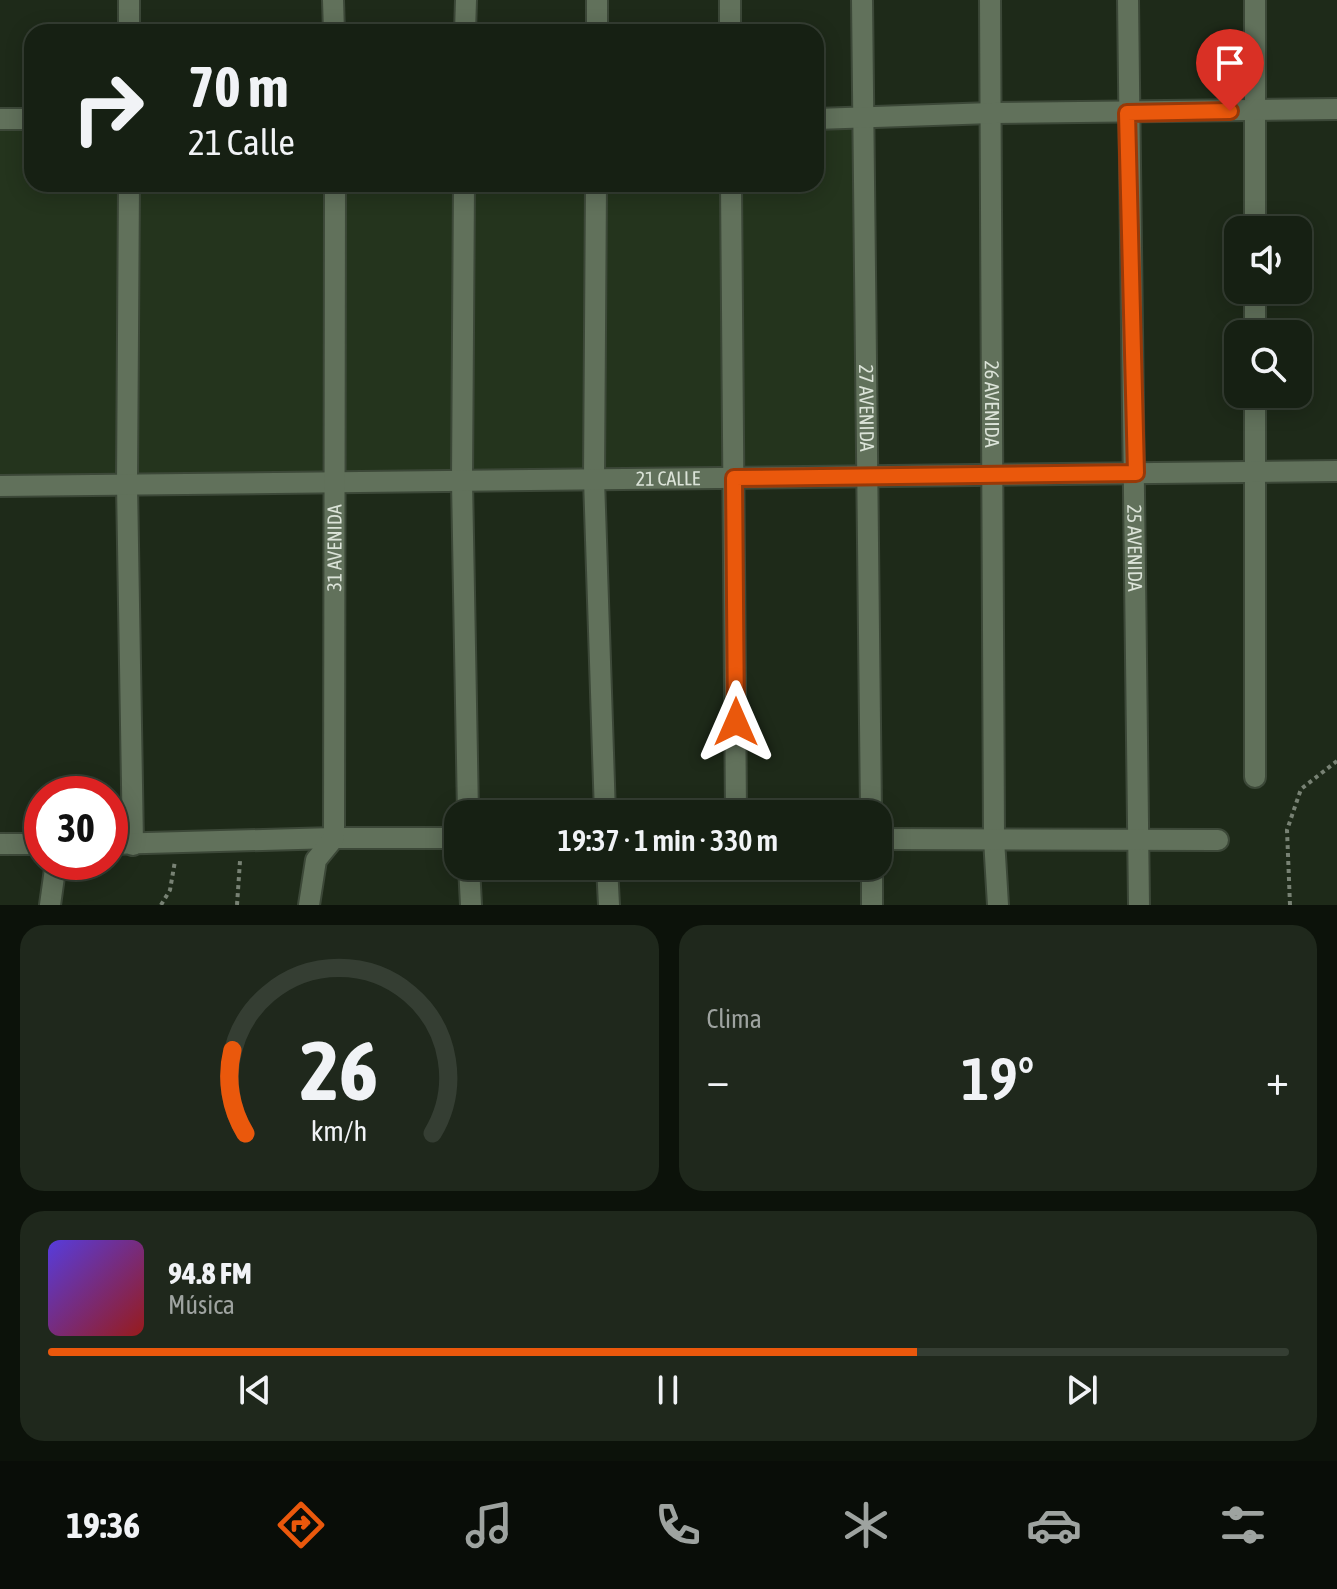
<!DOCTYPE html>
<html lang="es">
<head>
<meta charset="utf-8">
<style>
	:root { --surface:#162013; --page:#1f281c; --text:#f1f3f6; --muted:#9ea3a0; --line:#353e33; --accent:#ea580c }
	body { margin:0; font-family:"Asap Condensed",sans-serif; background:var(--page); color:var(--text); height:100vh; display:flex; flex-direction:column; font-size:30px; white-space:nowrap }
	* { box-sizing:border-box; margin:0 }
	p { font-size:26px; color:var(--muted) }
	.icon { flex:none; width:44px; height:44px; fill:none; stroke:currentColor; stroke-width:2; stroke-linecap:round; stroke-linejoin:round }
	.map { position:relative; height:905px; overflow:hidden }
	.drawer { display:flex; flex-direction:column; gap:20px; padding:20px; background:#0c120a; flex:1 }
	.drawer>* { flex:none }
	.banner { position:absolute; left:24px; top:24px; width:800px; height:168px; border-radius:24px; box-shadow:0 4px 20px #0003,0 0 0 2px var(--line); background:#162013; color:var(--text); overflow:hidden }
	.buttons { position:absolute; left:1224px; top:216px; display:grid; gap:16px }
	.buttons a { display:grid; place-items:center; width:88px; height:88px; border-radius:16px; background:var(--surface); box-shadow:0 4px 20px #0003,0 0 0 2px var(--line); font-size:40px }
	.speed { position:absolute; left:24px; top:776px; display:flex; gap:16px; font-size:40px; font-weight:700; text-align:center }
	.speed>* { display:grid; place-content:center; width:104px; height:104px; border-radius:50%; background:var(--surface); box-shadow:0 4px 20px #0003,0 0 0 2px var(--line); line-height:1 }
	.speed .limit { border:12px solid #d22; background:#fff; color:#111 }
	.pin { position:absolute; display:grid; place-items:center; width:68px; height:68px; color:#fff; margin:-82px -34px; border-radius:50% 50% 50% 0; rotate:-45deg; box-shadow:0 0 8px #0007 }
	.pin .icon { rotate:45deg }
	.me { position:absolute; width:88px; margin:-44px; rotate:0deg; stroke-linejoin:round; filter:drop-shadow(0 0 6px #0008) }
	.turn { display:flex; align-items:center; gap:28px; height:168px; padding:0 32px; font-size:36px }
	.turn .icon { width:104px; height:104px; stroke-width:2.5 }
	.turn b { display:block; font-size:56px; line-height:68px }
	.big { font-size:60px; font-weight:600; line-height:1.1 }
	.drawer .tile { flex:1; display:flex; flex-direction:column; justify-content:center; gap:12px; min-width:0; padding:0 28px; border-radius:24px; background:var(--page) }
	.drawer .dial { align-items:center; gap:0 }
	.dial svg { height:208px; overflow:visible; fill:none; stroke:var(--line); stroke-width:7; stroke-linecap:round; text-anchor:middle }
	.dial text { fill:var(--text); stroke:none }
	.song { display:flex; align-items:center; gap:24px }
	.cover { width:96px; height:96px; border-radius:12px; background:linear-gradient(135deg,hsl(250 70% 55%),hsl(0 70% 35%)) }
	.played { height:8px; border-radius:4px; background:linear-gradient(90deg,var(--accent) 70%,var(--line) 70%) }
	.keys { display:flex; justify-content:space-around; direction:ltr }
	.heat { display:flex; justify-content:space-between; align-items:center; font-size:44px; direction:ltr }
	.drawer .tiles { flex:1; display:grid; gap:20px; grid-template-columns:1fr 1fr }
	.tile:last-child { grid-column:span 2 }
	.trip { position:absolute; left:444px; top:800px; width:448px; height:80px; border-radius:24px; background:var(--surface); box-shadow:0 4px 20px #0003,0 0 0 2px var(--line); font-weight:600; line-height:80px; text-align:center }
	.dock { display:flex; height:128px; justify-content:space-around; align-items:center; background:#090d08; color:var(--muted) }
	.dock .icon { width:56px; height:56px }
	.dock .current { color:var(--accent) }
	.dock b { font-size:36px; color:var(--text) }
	.map>svg:first-child { display:block }
</style>
</head>
<body>
<div class="map">
<svg width="1337" height="905" viewBox="0 0 1337 905">
	<rect width="100%" height="100%" fill="#1e2a19"/>
	<path fill="#24341d" d="M0,119H32V184H816V119H862L866,476L0,486Z"/>
	<g fill="none" stroke-linecap="round" stroke-linejoin="round">
		<g stroke="#3c4838" stroke-width="24">
			<g id="minor">
				<path d="M333,0L334,32"/>
				<path d="M730,0V32"/>
				<path id="s1" d="M862,0L871,814"/>
				<path id="s2" d="M990,0L994,839L998,905"/>
				<path id="s3" d="M1128,0L1139,905"/>
				<path d="M1255,0V230"/>
				<path d="M129,32V0"/>
				<path d="M465,32L466,0"/>
				<path d="M597,32V0"/>
				<path d="M0,119H32"/>
				<path d="M816,119L992,113L1337,109"/>
				<path d="M129,184L127,484L133,845"/>
				<path d="M464,184L462,481L468,814"/>
				<path d="M596,184L594,479L605,814"/>
				<path d="M731,184L736,814"/>
				<path d="M1255,334V290"/>
				<path d="M1255,394V777"/>
				<path id="s4" d="M0,486L1337,471"/>
				<path d="M878,839L1218,840"/>
				<path d="M0,844H42"/>
				<path d="M110,844L334,838H458"/>
				<path d="M469,866L471,905"/>
				<path d="M607,866L609,905"/>
				<path d="M872,866V905"/>
				<path d="M50,905L56,862"/>
				<path id="s5" d="M309,905L316,860L334,838L335,184"/>
			</g>
		</g>
		<g stroke="#788274" stroke-width="4" stroke-dasharray="4 4" stroke-linecap="butt">
			<path d="M161,905L170,890L175,861"/>
			<path d="M237,905L240,861"/>
			<path d="M1290,905L1287,830L1301,789L1337,761"/>
		</g>
		<use href="#minor" stroke="#61715b" stroke-width="20"/>
	</g>
	<g fill="none" stroke-linecap="round" stroke-linejoin="round">
		<g stroke="#983908" stroke-width="20">
			<path id="route" d="M736,722L734,478L1136,473L1127,113L1230,111"/>
		</g>
		<use href="#route" stroke="#ea580c" stroke-width="14"/>
	</g>
	<g text-anchor="middle" stroke-width="8" stroke-linejoin="round" paint-order="stroke">
		<g font-size="20" fill="#dbe3d8" stroke="#1e2a19">
			<text dy="7" stroke="none"><textPath href="#s2" startOffset="404">26 AVENIDA</textPath></text>
			<text dy="7" stroke="none"><textPath href="#s1" startOffset="408">27 AVENIDA</textPath></text>
			<text dy="7" stroke="none"><textPath href="#s4" startOffset="668">21 CALLE</textPath></text>
			<text dy="7" stroke="none"><textPath href="#s5" startOffset="364">31 AVENIDA</textPath></text>
			<text dy="7" stroke="none"><textPath href="#s3" startOffset="548">25 AVENIDA</textPath></text>
		</g>
	</g>
</svg>
<div class="buttons">
<a><svg class="icon" aria-label="sound" viewBox="0 0 24 24"><path d="M4 9h4l5-4v14l-5-4H4zM17 9q2 3 0 6"/></svg></a>
<a><svg class="icon" aria-label="search" viewBox="0 0 24 24"><circle cx="10" cy="10" r="6"/><path d="M15 15l6 6"/></svg></a>
</div>
<div class="speed"><div class="limit">30</div></div>
<div class="pin" style="left:1230px;top:111px;background:#d93025"><svg class="icon" aria-label="arrive" viewBox="0 0 24 24"><path d="M6 21V4h12l-3 4 3 4H6"/></svg></div>
<svg class="me" style="left:736px;top:722px" viewBox="-20 -20 40 40"><path d="M0-17L14 15 0 8-14 15z" fill="#ea580c" stroke="#fff" stroke-width="4"/></svg>
<div class="trip">19:37 · 1 min · 330 m</div>
<div class="banner">
<div class="turn"><svg class="icon" aria-label="right" viewBox="0 0 24 24"><path d="M7 20v-9h11M14 6l5 5-5 5"/></svg><div><b>70 m</b>21 Calle</div></div>
</div>
</div>
<section class="drawer">
<div class="tiles">
<div class="tile dial"><svg viewBox="0 0 100 80">
<path d="M14 69A42 42 0 1 1 86 69"/>
<path d="M14 69A42 42 0 0 1 9 37" stroke="#ea580c"/>
<text x="50" y="56" font-size="32" font-weight="700">26</text>
<text x="50" y="72" font-size="11">km/h</text>
</svg></div>
<div class="tile"><p>Clima</p>
<div class="heat"><a>−</a><b class="big">19°</b><a>+</a></div>
</div>
<div class="tile">
<div class="song"><i class="cover"></i><div><b>94.8 FM</b><p>Música</p></div></div>
<div class="played"></div>
<div class="keys"><svg class="icon" aria-label="previous" viewBox="0 0 24 24"><path d="M18 5L8 12l10 7zM5 5v14"/></svg><svg class="icon" aria-label="pause" viewBox="0 0 24 24"><path d="M8 5v14M16 5v14"/></svg><svg class="icon" aria-label="next" viewBox="0 0 24 24"><path d="M6 5l10 7-10 7zM19 5v14"/></svg></div>
</div>
</div>
</section>
<nav class="dock">
<b>19:36</b>
<svg class="icon current" aria-label="directions" viewBox="0 0 24 24"><path d="M12 3l9 9-9 9-9-9zM9 14v-3h6M13 9l2 2-2 2"/></svg>
<svg class="icon" aria-label="music" viewBox="0 0 24 24"><path d="M9 18V5l10-2v13"/><circle cx="6" cy="18" r="3"/><circle cx="16" cy="16" r="3"/></svg>
<svg class="icon" aria-label="phone" viewBox="0 0 24 24"><path d="M5 4h4l2 5-3 2q2 4 5 5l2-3 5 2v4C11 20 4 13 5 4z"/></svg>
<svg class="icon" aria-label="climate" viewBox="0 0 24 24"><path d="M12 3v18M4 7l16 10M4 17L20 7"/></svg>
<svg class="icon" aria-label="car" viewBox="0 0 24 24"><path d="M5 17H2v-5l4-1 3-4h7l3 4 3 1v5h-3M9 17h6M6 11h13"/><circle cx="7" cy="17" r="2"/><circle cx="17" cy="17" r="2"/></svg>
<svg class="icon" aria-label="filters" viewBox="0 0 24 24"><path d="M4 7h16M4 17h16"/><circle cx="9" cy="7" r="2"/><circle cx="15" cy="17" r="2"/></svg>
</nav>
</body>
</html>
